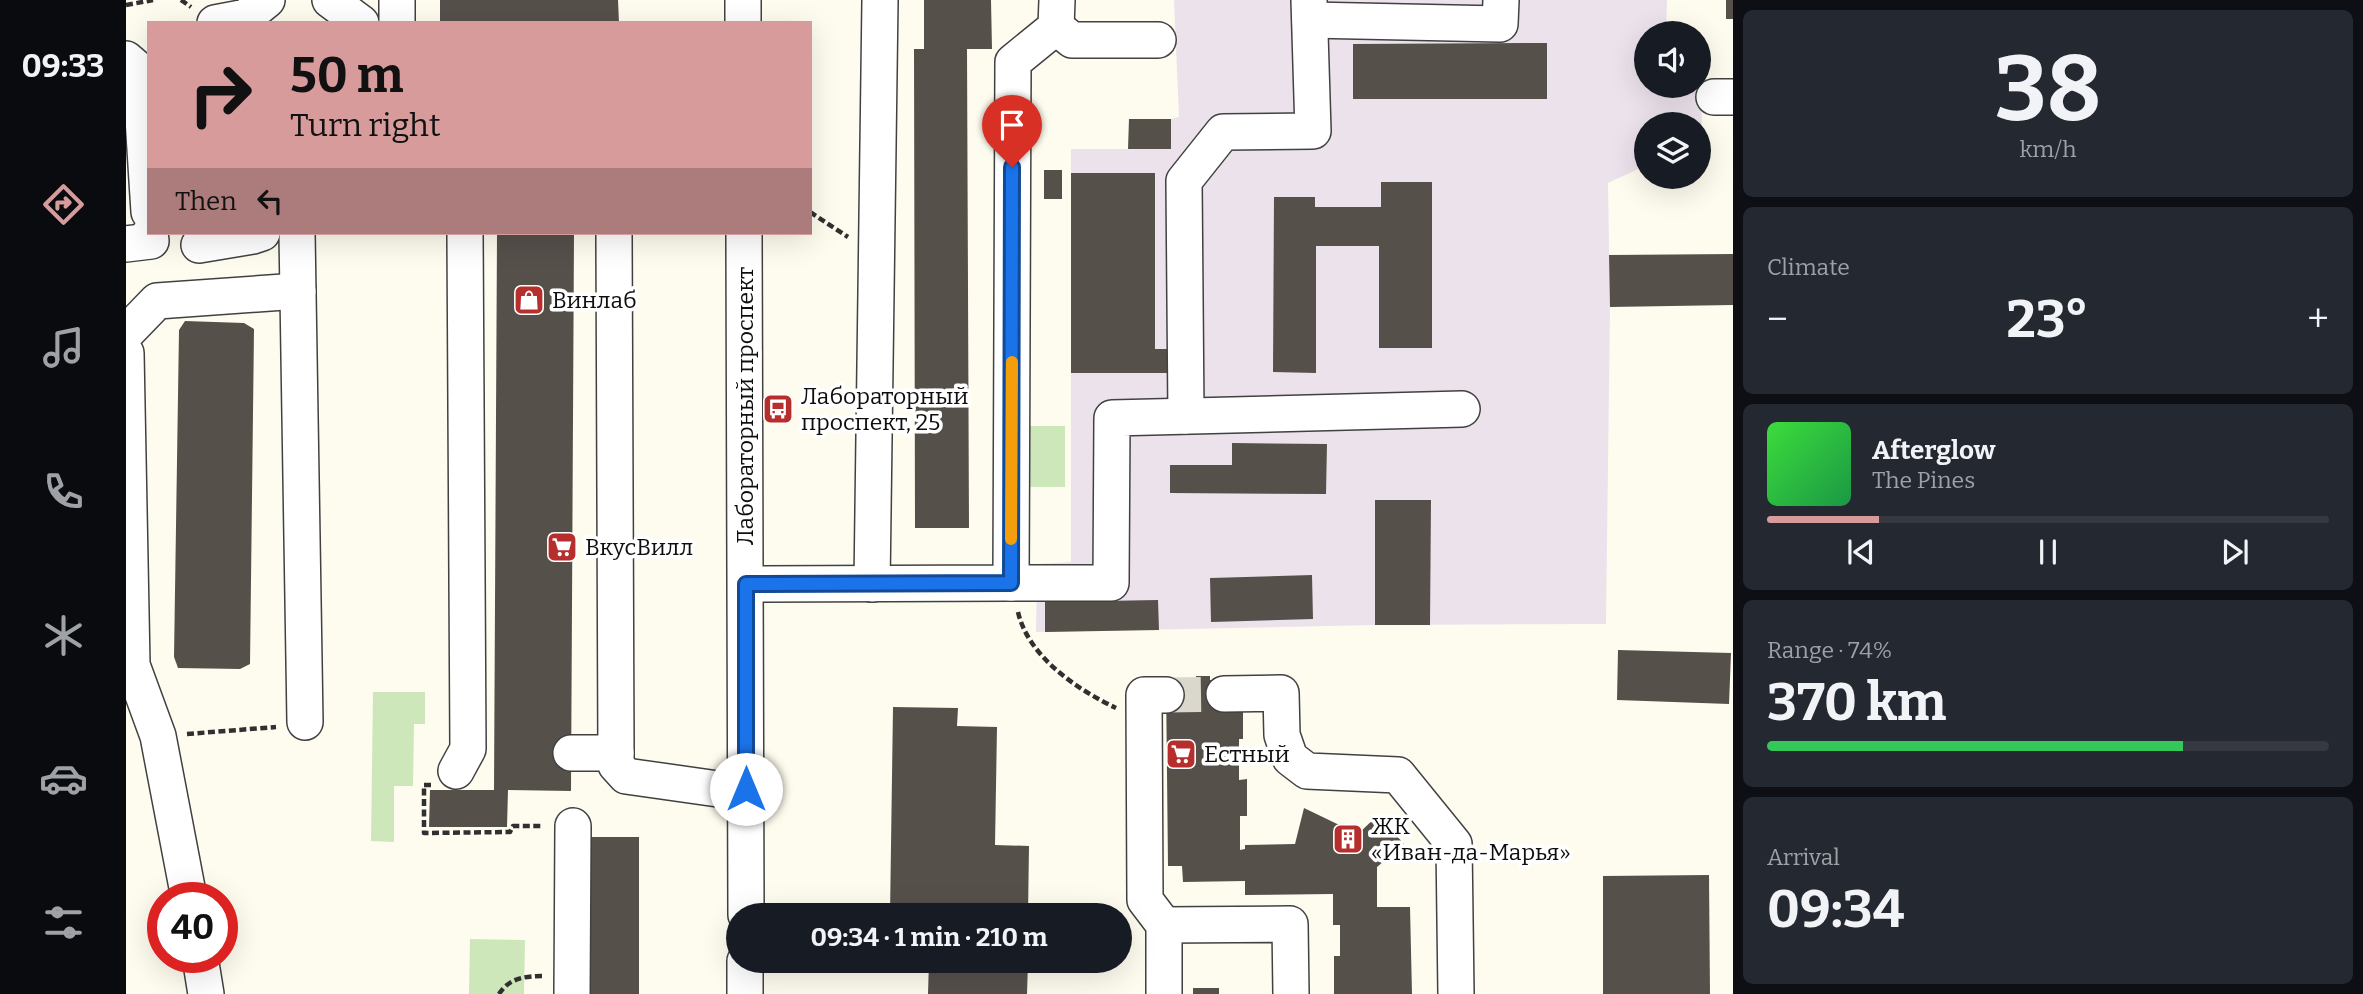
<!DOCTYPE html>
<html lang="en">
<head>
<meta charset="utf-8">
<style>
	:root { --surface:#171b24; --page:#242831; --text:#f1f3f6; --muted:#9ea1a6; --line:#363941; --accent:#d79b9b }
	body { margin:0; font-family:Bitter,serif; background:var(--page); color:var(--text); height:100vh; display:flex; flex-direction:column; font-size:26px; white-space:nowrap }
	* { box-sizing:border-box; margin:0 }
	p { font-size:23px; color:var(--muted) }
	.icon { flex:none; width:38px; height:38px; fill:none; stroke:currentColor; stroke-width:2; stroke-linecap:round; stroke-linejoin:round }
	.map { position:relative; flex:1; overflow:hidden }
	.panel { display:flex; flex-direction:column; gap:10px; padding:10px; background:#0d0f14; width:630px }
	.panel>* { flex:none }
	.hud { position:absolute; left:21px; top:21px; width:665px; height:214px; border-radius:0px; box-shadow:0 7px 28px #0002; background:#d79b9b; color:#111; overflow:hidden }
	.buttons { position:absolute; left:1508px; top:21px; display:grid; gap:14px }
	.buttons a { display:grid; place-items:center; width:77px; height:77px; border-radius:50%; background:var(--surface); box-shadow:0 7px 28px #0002; font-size:35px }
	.speed { position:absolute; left:21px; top:882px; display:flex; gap:14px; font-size:35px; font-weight:700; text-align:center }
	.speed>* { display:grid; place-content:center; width:91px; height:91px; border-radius:50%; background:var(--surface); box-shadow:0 7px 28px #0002; line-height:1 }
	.speed .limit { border:10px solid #d22; background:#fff; color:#111 }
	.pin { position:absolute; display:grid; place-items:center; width:60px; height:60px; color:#fff; margin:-72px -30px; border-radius:50% 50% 50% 0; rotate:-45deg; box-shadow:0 0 7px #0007 }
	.pin .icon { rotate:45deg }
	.me { position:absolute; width:77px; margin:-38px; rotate:0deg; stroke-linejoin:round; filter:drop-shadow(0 0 5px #0008) }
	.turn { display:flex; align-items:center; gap:24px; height:147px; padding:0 28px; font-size:32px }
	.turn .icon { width:91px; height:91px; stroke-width:2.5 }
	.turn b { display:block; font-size:49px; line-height:60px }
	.then { display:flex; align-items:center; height:66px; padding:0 28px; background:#0003; gap:14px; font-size:26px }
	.big { font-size:52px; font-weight:700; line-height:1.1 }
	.panel .widget { flex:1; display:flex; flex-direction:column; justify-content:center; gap:10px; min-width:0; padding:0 24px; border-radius:10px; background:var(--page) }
	.panel .dial { align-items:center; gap:0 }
	.dial b { font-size:91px; line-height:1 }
	.song { display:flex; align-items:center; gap:21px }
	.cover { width:84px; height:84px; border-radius:10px; background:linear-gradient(135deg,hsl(120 70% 55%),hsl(140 70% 35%)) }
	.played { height:7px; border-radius:4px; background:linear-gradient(90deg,var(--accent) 20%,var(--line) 20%) }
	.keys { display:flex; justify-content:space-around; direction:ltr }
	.heat { display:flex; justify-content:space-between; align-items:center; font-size:38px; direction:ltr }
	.charge { height:10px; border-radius:5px; background:linear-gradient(90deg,#34c759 74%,var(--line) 0) }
	.trip { position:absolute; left:600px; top:903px; width:406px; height:70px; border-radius:35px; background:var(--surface); box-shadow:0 7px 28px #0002; font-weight:700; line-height:70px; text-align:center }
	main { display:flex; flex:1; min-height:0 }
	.menu { display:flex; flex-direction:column; width:126px; justify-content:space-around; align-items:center; background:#090b0e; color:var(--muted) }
	.menu .icon { width:49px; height:49px }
	.menu .active { color:var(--accent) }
	.menu b { font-size:32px; color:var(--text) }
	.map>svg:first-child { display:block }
</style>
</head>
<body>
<main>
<nav class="menu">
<b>09:33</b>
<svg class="icon active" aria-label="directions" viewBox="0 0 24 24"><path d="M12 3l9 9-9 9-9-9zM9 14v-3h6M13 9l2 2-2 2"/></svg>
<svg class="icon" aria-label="music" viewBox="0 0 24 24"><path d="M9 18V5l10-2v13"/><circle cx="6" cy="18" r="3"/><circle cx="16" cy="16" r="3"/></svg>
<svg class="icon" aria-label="phone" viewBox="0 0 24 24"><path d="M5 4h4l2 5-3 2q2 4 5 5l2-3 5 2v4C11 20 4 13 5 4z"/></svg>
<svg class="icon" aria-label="climate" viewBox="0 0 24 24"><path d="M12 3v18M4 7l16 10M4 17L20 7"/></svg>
<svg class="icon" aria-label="car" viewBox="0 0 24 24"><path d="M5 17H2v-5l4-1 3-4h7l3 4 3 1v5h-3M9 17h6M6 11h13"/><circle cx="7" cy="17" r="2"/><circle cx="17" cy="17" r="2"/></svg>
<svg class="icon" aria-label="filters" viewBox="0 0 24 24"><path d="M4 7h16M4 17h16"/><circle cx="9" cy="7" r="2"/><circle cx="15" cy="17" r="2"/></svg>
</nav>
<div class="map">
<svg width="1607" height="994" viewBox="0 0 1607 994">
	<rect width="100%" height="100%" fill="#fefcef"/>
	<path fill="#ece2ec" d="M1048,0H1541L1540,33H1521V86H1573V50H1575L1576,141L1573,143V124H1521V165L1482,183L1484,307L1480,624L1249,625L910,632L911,564L945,562V149H1045V119L1053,117Z"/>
	<g fill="#cee7ba">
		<rect x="903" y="426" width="36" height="61"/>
		<path d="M247,692H299V724H288L287,786H268V842L245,841Z"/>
		<path d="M344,939L399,940L398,994H343Z"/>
	</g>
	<g fill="#56504b">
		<path d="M314,0H492L493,23H314Z"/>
		<path d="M798,0H865L866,49H841L843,528H789L788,49H798Z"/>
		<rect x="1600" y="0" width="7" height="19"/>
		<path d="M1421,43V99H1227V44Z"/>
		<path d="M1003,119H1045V149H1002Z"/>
		<rect x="918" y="170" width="18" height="29"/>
		<path d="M945,173H1029V349H1041V373H945Z"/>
		<path d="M1255,182H1306V348H1253V246H1190V373L1147,372L1148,197H1189V207H1255Z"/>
		<path d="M371,233H448L445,791L382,790L381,827H303L304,790H368Z"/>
		<path d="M1607,254V305L1484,307L1483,255Z"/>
		<path d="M59,321L118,323L128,329L124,664L114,669L52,668L48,657L53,330Z"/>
		<path d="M1106,443L1201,444L1200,494L1044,493V465H1106Z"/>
		<path d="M1249,500H1305L1304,625H1249Z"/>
		<path d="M1186,575L1187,619L1085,622L1084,578Z"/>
		<path d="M1032,600L1033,630L919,632V602Z"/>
		<path d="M1492,650L1605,653L1603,704L1491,700Z"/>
		<path d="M1070,676H1084V680H1098L1117,706V739H1113V780L1121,779V816H1114V850L1119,849V845L1169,844L1178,808L1232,834L1252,815L1278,844L1251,867V907H1284L1286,994H1208V956H1214V925H1207V894L1119,895V881L1057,882L1056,866H1042L1040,681L1070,680Z"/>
		<path d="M767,707L832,708L831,726L871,727L869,845L903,846L902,915H764Z"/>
		<rect x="457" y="837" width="56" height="157"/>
		<path d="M1583,875L1584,994H1477V876Z"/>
		<path d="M803,961H902L901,994H802Z"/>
		<rect x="1067" y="988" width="26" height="6"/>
	</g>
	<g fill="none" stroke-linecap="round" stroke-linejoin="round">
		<path stroke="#dad8cd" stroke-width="35" stroke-dasharray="35 18" stroke-linecap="butt" d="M1040,695L1098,694"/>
		<g stroke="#414141" stroke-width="38">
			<g id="minor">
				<path d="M204,0L235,23"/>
				<path d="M271,0V23"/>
				<path d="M1184,20L1374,24L1375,0"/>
				<path d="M89,23L120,17L141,0"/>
				<path d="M617,23V0"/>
				<path d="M930,27L946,40H1032"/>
				<path d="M0,59L14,71L23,212"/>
				<path d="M1588,97H1607"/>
				<path d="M171,233L179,722"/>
				<path d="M488,233L490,753"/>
				<path d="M618,233L620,915"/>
				<path d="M0,244L25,241L24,233"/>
				<path d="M73,245L127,236L136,233"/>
				<path d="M0,333L31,301L172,291"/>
				<path d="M0,353L6,665L32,736L63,898"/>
				<path d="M1060,416L1058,181L1097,132L1187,131L1183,0"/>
				<path d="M885,583H985L986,418L1336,409"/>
				<path d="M620,584L885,583L887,62L930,27L931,0"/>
				<path d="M746,584L754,0"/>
				<path d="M1098,694L1155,693L1156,735L1164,758L1181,771L1272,775L1328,844L1330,994"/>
				<path d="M445,753H490V765L500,776L592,789H620"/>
				<path d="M330,771L342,749L339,233"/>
				<path d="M1038,925L1164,924L1165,994"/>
				<path d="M74,957L80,994"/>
				<path d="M446,994L447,826"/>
				<path d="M619,994V961"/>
				<path d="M1038,994V925L1019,900L1018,695H1040"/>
			</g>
		</g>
		<g stroke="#303030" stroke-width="4.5" stroke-dasharray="7 3.5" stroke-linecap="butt">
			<path d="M55,0L65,7"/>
			<path d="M0,5L27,0"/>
			<path d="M684,212L722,237"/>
			<path d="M892,612C902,656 950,689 990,708"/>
			<path d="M61,734L150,727"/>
			<path d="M305,785H298V833L384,832L387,826H416"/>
			<path d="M373,994C383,978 399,976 418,976"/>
		</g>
		<use href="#minor" stroke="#fff" stroke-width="35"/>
	</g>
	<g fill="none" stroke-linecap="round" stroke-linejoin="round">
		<g stroke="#114b97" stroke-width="18">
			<path id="route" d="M620,789V584L885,583L886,167"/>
		</g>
		<use href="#route" stroke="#1a73e8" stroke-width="12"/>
		<path stroke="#f59e0b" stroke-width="12" d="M885,539L886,362"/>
	</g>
	<defs>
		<g id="shop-square" transform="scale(1.575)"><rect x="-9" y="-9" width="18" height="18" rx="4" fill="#b72f2c" stroke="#fff"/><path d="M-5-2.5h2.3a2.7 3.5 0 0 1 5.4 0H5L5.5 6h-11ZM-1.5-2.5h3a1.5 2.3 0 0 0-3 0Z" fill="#fff"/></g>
		<g id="bus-square" transform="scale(1.575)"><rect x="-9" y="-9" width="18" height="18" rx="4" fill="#b72f2c" stroke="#fff"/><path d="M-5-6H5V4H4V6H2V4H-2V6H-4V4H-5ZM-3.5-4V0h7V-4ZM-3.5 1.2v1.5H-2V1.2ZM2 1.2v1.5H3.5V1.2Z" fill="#fff"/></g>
		<g id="supermarket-square" transform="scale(1.575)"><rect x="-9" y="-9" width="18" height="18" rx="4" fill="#b72f2c" stroke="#fff"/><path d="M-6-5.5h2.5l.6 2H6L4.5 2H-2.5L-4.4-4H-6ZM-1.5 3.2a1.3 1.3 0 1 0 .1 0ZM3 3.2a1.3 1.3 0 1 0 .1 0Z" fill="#fff"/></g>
		<g id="building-square" transform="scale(1.575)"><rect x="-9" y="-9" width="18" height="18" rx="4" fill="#b72f2c" stroke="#fff"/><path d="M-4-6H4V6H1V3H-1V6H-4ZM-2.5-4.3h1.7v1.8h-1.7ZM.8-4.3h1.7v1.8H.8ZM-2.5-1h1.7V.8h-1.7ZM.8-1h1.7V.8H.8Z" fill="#fff"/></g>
	</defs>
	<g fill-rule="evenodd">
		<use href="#shop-square" x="403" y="300"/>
		<use href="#bus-square" x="652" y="409"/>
		<use href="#supermarket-square" x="436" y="547"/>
		<use href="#supermarket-square" x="1055" y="754"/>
		<use href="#building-square" x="1222" y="839"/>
	</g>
	<g text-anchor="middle" stroke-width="7" stroke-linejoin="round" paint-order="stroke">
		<g font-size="23" fill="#0e0e0e" stroke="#fff" text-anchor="start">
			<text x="426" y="308">Винлаб</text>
			<text x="675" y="404">Лабораторный<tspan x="675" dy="26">проспект, 25</tspan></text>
			<text x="459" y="555">ВкусВилл</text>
			<text x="1078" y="762">Естный</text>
			<text x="1245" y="834">ЖК<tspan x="1245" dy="26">«Иван-да-Марья»</tspan></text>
		</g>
		<g font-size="23" fill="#0e0e0e" stroke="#fff">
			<text transform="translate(619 406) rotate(-90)" y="8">Лабораторный проспект</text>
		</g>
	</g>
</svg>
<div class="buttons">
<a><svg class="icon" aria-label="sound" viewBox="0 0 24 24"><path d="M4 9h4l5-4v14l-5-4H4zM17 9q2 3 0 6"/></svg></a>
<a><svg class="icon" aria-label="layers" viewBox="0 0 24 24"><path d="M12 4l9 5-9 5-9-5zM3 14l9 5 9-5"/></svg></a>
</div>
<div class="speed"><div class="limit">40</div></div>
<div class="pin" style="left:886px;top:167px;background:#d93025"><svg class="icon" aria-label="arrive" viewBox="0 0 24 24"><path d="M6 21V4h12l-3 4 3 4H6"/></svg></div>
<svg class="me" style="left:620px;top:789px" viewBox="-20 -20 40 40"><circle r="19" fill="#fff"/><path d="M0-13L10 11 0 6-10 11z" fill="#1a73e8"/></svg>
<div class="trip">09:34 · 1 min · 210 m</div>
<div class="hud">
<div class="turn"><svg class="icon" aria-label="right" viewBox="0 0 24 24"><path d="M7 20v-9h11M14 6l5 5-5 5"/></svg><div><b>50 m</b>Turn right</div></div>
<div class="then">Then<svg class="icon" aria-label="left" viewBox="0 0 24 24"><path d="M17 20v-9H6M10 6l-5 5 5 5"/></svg></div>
</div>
</div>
<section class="panel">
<div class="widget dial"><b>38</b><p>km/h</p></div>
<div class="widget"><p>Climate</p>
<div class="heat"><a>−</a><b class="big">23°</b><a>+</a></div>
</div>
<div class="widget">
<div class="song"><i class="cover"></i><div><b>Afterglow</b><p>The Pines</p></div></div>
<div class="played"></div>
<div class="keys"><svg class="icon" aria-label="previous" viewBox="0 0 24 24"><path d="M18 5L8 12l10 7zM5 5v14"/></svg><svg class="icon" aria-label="pause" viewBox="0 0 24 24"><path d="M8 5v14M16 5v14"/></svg><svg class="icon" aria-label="next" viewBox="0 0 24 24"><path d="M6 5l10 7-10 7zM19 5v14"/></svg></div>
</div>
<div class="widget"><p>Range · 74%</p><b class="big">370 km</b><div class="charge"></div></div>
<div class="widget"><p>Arrival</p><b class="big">09:34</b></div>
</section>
</main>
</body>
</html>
